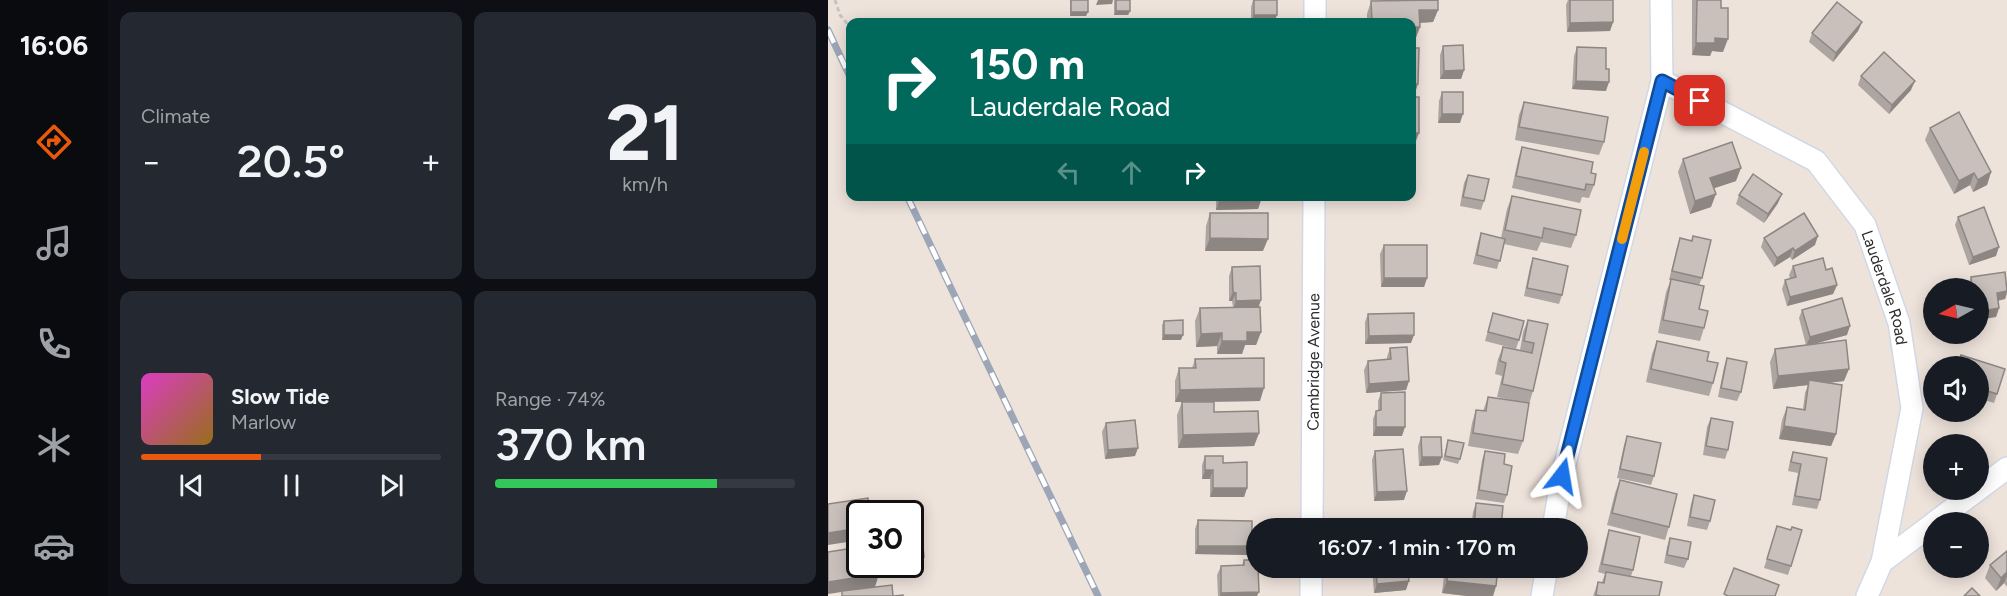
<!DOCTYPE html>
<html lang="en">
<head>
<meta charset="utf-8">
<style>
	:root { --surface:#171b24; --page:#242831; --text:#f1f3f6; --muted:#9ea1a6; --line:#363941; --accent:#ea580c }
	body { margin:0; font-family:Figtree,sans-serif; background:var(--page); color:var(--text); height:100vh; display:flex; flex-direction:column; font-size:22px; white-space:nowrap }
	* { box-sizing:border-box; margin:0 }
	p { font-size:20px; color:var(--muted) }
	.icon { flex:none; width:33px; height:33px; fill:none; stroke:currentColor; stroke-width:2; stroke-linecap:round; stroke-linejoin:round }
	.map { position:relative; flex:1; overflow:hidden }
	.side { display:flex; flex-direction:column; gap:12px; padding:12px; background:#0d0f14; width:720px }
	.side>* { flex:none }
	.hud { position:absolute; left:18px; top:18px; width:570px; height:183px; border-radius:12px; box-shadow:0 3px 15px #0003; background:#00695c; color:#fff; overflow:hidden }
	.needle { width:39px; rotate:262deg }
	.fabs { position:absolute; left:1095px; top:278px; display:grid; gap:12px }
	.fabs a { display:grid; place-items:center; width:66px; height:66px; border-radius:50%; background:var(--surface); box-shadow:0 3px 15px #0003; font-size:30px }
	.speed { position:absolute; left:18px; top:500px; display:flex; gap:12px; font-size:30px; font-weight:700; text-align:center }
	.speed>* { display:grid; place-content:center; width:78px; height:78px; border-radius:50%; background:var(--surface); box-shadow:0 3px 15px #0003; line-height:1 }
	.speed .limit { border:3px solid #111; border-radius:9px; background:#fff; color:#111 }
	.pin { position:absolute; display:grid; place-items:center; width:51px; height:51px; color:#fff; margin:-26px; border-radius:12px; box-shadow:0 3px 9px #0006 }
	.me { position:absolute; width:66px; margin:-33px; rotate:14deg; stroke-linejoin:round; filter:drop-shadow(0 0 4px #0008) }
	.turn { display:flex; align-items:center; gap:21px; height:126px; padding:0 24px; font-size:27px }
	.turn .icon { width:78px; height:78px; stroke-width:2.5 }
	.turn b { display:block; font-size:42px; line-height:51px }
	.lanes { display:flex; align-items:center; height:57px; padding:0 24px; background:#0003; justify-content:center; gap:30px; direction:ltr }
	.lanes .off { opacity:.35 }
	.big { font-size:45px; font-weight:600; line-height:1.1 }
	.side .tile { flex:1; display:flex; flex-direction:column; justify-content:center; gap:9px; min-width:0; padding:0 21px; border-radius:12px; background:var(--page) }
	.side .dial { align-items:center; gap:0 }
	.dial b { font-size:78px; line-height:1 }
	.song { display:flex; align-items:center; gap:18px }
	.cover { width:72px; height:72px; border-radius:9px; background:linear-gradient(135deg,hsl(310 70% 55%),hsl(40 70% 35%)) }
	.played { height:6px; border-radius:3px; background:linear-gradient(90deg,var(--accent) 40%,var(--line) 40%) }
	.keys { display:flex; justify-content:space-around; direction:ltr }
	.heat { display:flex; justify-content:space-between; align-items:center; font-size:33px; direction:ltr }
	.charge { height:9px; border-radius:4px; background:linear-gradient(90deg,#34c759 74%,var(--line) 0) }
	.side .tiles { flex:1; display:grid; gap:12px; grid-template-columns:repeat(2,1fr) }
	.trip { position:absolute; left:418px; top:518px; width:342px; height:60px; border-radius:30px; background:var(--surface); box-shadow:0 3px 15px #0003; font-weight:600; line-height:60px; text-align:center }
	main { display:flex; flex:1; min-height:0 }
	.menu { display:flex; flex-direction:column; width:108px; justify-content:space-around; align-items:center; background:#090b0e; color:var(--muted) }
	.menu .icon { width:42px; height:42px }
	.menu .current { color:var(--accent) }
	.menu b { font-size:27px; color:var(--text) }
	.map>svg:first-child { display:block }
</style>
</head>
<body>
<main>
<nav class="menu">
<b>16:06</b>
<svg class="icon current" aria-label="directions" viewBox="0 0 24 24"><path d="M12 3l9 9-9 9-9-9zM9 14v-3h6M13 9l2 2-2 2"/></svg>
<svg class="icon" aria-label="music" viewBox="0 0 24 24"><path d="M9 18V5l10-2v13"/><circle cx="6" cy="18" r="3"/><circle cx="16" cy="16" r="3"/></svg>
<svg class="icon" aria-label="phone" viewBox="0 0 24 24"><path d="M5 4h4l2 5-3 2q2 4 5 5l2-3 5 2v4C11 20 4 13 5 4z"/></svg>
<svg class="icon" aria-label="climate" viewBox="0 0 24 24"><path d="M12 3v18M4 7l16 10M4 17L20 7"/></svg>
<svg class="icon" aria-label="car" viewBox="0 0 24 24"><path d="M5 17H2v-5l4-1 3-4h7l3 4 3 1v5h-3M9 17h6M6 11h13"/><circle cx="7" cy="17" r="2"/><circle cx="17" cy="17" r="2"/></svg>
</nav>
<section class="side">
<div class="tiles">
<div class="tile"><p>Climate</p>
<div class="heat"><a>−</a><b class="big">20.5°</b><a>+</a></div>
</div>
<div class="tile dial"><b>21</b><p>km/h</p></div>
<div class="tile">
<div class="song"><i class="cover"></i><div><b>Slow Tide</b><p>Marlow</p></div></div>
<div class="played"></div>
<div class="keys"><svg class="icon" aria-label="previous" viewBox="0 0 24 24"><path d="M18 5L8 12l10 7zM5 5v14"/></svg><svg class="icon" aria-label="pause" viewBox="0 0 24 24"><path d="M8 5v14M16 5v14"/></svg><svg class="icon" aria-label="next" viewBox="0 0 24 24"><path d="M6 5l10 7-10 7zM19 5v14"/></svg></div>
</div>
<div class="tile"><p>Range · 74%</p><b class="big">370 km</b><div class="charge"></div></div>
</div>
</section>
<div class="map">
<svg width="1179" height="596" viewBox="0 0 1179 596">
	<rect width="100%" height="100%" fill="#eee3db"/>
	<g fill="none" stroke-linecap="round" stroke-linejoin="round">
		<g stroke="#d0d8e5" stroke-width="24">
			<g id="minor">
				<path d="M487,22V0"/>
				<path id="s1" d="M834,81L988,161L1037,225L1071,323L1084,408L1054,562L1039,596"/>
				<path d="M1107,522L1179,468"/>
				<path id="s2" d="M484,528L486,196"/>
				<path d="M725,528L734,476L834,81L833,0"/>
				<path d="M1054,562L1106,523"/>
				<path d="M483,596V567"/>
				<path d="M714,596L719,567"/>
			</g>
		</g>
		<path stroke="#c4c4c4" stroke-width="3" stroke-dasharray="4.5 3" stroke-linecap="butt" d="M7,0L12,15L22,27"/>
		<use href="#minor" stroke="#fff" stroke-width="21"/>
		<g stroke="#9da6b7" stroke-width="7">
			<g id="rail">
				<path d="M0,30L22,77"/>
				<path d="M79,196L270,596"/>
			</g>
		</g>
		<use href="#rail" stroke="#fff" stroke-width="4.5" stroke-dasharray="14" stroke-linecap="butt"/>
	</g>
	<g fill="#ada5a1">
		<path d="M242,0H260L258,16H242Z"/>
		<path d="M286,0H302V11L300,15H286Z"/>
		<path d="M425,0H449V15L446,22H423V7Z"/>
		<path d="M740,0H785V22L782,31L739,32L738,5Z"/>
		<path d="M864,0H893L895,52L884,51L882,56L864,55Z"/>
		<path d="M543,1L610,10L605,22L592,23V27L587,40L584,22H539V14Z"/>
		<path d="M1034,22L1030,31L1005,62L981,42L984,33Z"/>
		<path d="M615,46L636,70L633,79H612V55Z"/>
		<path d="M749,47L778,91L744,89L746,56Z"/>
		<path d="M1033,76L1083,90L1061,114L1030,85Z"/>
		<path d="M614,92L632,123H610L611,101Z"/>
		<path d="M696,102L776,142L771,155L687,140L691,115Z"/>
		<path d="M1102,128L1163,172L1159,185L1145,192L1142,185L1126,194L1097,140Z"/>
		<path d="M694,147L763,173L766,185L761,198L754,197L752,203L684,188L690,160Z"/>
		<path d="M855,159L908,181L886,188L883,207L862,214L850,172Z"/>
		<path d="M640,175L656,201L653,210L632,206L636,183Z"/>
		<path d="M911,195L950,203L936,223L908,204Z"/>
		<path d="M388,196H433V200L430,209L388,210Z"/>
		<path d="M684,196L748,235L743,248L713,242L709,251L676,244L669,269L645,264L650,242L653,233L673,238L679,209Z"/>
		<path d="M382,213L435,251H377L378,226Z"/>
		<path d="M1130,217L1168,256L1141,265L1127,225Z"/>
		<path d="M865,236L874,278L871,285V309L876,328L872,341L830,333L838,292L843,280H841L849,247L852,238L863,241Z"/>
		<path d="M936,238L987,245L964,260L962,257L946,267L933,247Z"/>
		<path d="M556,245L599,278L596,287H553L552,254Z"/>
		<path d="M705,258L734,295L731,304L696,296L702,267Z"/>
		<path d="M965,266L1009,285L1005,294L959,306L954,289L957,280L962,279L961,275Z"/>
		<path d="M404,267L431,307L433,332L428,345H417L414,354H389V346L368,347L367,321L372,308L405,307L404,301H401V276Z"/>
		<path d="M1143,277L1179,283V294L1177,299L1170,301L1171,308L1168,317L1150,288H1140Z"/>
		<path d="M974,310L1019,335L985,344L1016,381L1001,383L1008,434L1003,446L951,439L954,420L959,407L975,409L977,393L980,385L945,389L942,362L947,349L978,345L971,318Z"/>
		<path d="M665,313L691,340L688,349L657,341Z"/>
		<path d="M540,314L583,343L537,344V322Z"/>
		<path d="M700,320L720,324L705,391L701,404L695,441L690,454L640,446L644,423L648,410L655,411L660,397L688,401L669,397L674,376L667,374L670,359L675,347L692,350L695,332Z"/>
		<path d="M336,321L353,340H334V325Z"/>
		<path d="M829,341L879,361L885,383L881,396L818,382L824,354Z"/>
		<path d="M562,348L581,381L578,390L538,393L536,370L540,361L559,360V357Z"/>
		<path d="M899,358L913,392L909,401L890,397L896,367Z"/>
		<path d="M367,359L432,401L386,402V412L431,433L426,446L350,448L349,415L354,402H362H347V381L351,368H364Z"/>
		<path d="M1150,366L1169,394L1166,403L1150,398Z"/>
		<path d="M553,393L574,436H545V419L548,411L550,410V401Z"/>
		<path d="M883,418L900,450L897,459L875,455L879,427Z"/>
		<path d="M278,423L307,456L277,459L274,432Z"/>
		<path d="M799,436L826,476L823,485L789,478L796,445Z"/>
		<path d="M593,437L611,465L591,466L590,446Z"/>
		<path d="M620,440L632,459L630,464L615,460Z"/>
		<path d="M547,451L576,500L546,501L544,460Z"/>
		<path d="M657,451L676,464L679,495L676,503L648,499L654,460Z"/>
		<path d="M965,452L999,458L992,500L989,509L964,505L970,473L960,471L962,461Z"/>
		<path d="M377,456L395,463L419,488L416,497H382V479H374V465Z"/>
		<path d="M792,480L841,527L837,540L779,525L787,493Z"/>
		<path d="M866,495L882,521L879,530L859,526L863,504Z"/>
		<path d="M648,503L673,528L643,527L645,512Z"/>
		<path d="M370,520L424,546L421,555L367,554V529Z"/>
		<path d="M949,526L963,566L960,575L936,568Z"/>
		<path d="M781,530L805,570L803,576L831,596H765L770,582H774L777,574L770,572L778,539Z"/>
		<path d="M842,538L860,559L856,568L836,563L839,547Z"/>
		<path d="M1179,551V587L1176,583L1168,591L1157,578L1162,565Z"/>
		<path d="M416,560L429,596H390L389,575L393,566L414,565Z"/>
		<path d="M544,567H586L583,575H580L578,590L546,593Z"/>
		<path d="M617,567H670L668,586L665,596H639L614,593Z"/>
	</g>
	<g fill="#8d8683">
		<path d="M270,0H285L284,4L268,5Z"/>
		<path d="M591,10H610L605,22L587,23Z"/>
		<path d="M288,11H302L300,15H286Z"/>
		<path d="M243,12H260L258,16H242Z"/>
		<path d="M426,15H449L446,22H423Z"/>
		<path d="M785,22L782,31L739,32L742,23Z"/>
		<path d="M1034,22L1030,31L1005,62L1008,53Z"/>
		<path d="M584,27H592L587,40H584Z"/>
		<path d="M887,38L900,39L895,52L884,51L882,56L864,55L868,43Z"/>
		<path d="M636,70L633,79H612L616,71Z"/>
		<path d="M748,81L781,82L778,91L744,89Z"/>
		<path d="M1087,81L1083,90L1061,114L1064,105Z"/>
		<path d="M584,84H590L586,96H584Z"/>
		<path d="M614,114H635L632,123H610Z"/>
		<path d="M584,133H591L586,146H584Z"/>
		<path d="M913,168L908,181L878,191L882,178Z"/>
		<path d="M1163,172L1159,185L1145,192L1150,180Z"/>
		<path d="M1146,173L1142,185L1126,194L1131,181Z"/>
		<path d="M888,194L883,207L862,214L867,201Z"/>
		<path d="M954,194L950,203L936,223L940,214Z"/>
		<path d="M433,200L430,209L388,210L391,201Z"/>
		<path d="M990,236L987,245L964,260L967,251Z"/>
		<path d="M382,238L440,239L435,251H377Z"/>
		<path d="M1171,247L1168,256L1141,265L1145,257Z"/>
		<path d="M965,248L962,257L946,267L949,258Z"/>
		<path d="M556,278H599L596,287H553Z"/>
		<path d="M1009,285L1005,294L959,306L962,297Z"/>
		<path d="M1179,291L1177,299L1165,301L1169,293Z"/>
		<path d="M405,292L408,293L404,301H401Z"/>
		<path d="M433,300L430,309L405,310L408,301Z"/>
		<path d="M1171,308L1168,317L1150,320V312Z"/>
		<path d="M1022,326L1019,335L978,346L982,337Z"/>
		<path d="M419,332H433L428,345H417L414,354H389L394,341Z"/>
		<path d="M394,333L389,346L368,347L373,334Z"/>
		<path d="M336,335H355L353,340H334Z"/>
		<path d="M586,335L583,343L537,344L541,336Z"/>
		<path d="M1021,369L1016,381L981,385V380L980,385L945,389L950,376Z"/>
		<path d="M581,381L578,390L538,393L541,384Z"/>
		<path d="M436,388L432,401L347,402L352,390Z"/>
		<path d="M956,426L1008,434L1003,446L951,439Z"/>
		<path d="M548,427H577L574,436H545Z"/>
		<path d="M431,433L426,446L350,448L355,435Z"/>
		<path d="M310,448L307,456L277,459L280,450Z"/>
		<path d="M594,457H614L611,465L591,466Z"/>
		<path d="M377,470H385L382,479H374Z"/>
		<path d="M385,488H419L416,497H382Z"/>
		<path d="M579,491L576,500L546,501L549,492Z"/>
		<path d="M32,528V540L0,545V533Z"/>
		<path d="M370,546H424L421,555L367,554Z"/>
		<path d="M96,557L93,566L73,568L74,564H82V558Z"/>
		<path d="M579,567H586L583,575L576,576Z"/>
		<path d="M1179,572V576L1176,583L1168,591L1173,578Z"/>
		<path d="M51,574L47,587L0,594V582Z"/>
		<path d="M581,581L578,590L546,593L549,584Z"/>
		<path d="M619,581L668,586L665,596H639L614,593Z"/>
		<path d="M431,592L429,596H392L393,593Z"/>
	</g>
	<g fill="#c9c0bb" stroke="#8d8683" stroke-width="1.5">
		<rect x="243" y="0" width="17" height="12"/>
		<rect x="288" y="0" width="14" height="11"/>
		<rect x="426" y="0" width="23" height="15"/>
		<path d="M610,0V10H591L592,27H584V22H544L543,1Z"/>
		<path d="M742,0H785V22L742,23Z"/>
		<path d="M869,0H893V8H900V39L887,38V43H868Z"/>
		<path d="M1009,2L1034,22L1008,53L984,33Z"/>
		<path d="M77,19V22H60V21Z"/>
		<path d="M635,45L636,70L616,71L615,46Z"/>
		<path d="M749,47L778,48V69H781V82L748,81Z"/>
		<path d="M584,48H591L590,84H584Z"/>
		<path d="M1056,52L1087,81L1064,105L1033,76Z"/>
		<rect x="614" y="92" width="21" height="22"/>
		<rect x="584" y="97" width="7" height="36"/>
		<path d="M696,102L780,117L776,142L691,127Z"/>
		<path d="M1131,112L1163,172L1150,180L1146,173L1131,181L1102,128Z"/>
		<path d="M904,142L913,168L882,178L888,194L867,201L855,159Z"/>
		<path d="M694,147L765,162L763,173L768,174L766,185L758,184L757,190L688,176Z"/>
		<path d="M925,174L954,194L940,214L911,195Z"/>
		<path d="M640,175L661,179L656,201L635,197Z"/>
		<path d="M391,196H433V200L391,201Z"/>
		<path d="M684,196L753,210L748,235L716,228L714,238L677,230Z"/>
		<path d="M1156,207L1171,247L1145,257L1130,217Z"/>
		<path d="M382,213H440V239L382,238Z"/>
		<path d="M976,213L990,236L967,251L965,248L949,258L936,238Z"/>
		<path d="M653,233L677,239L672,261L649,255Z"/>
		<path d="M865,236L883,240L874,278L844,271L852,238L864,241Z"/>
		<rect x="556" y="245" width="43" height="33"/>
		<path d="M705,258L740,266L734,295L699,288Z"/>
		<path d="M995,258L998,270L1004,268L1009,285L962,297L957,280L968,277L965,266Z"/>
		<path d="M432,266L433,300L408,301V293L405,292L404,267Z"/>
		<path d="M1177,272L1179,291L1169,293L1171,308L1150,312V288H1144L1143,277Z"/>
		<path d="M843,279L876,286L871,309L880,311L876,328L835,320Z"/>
		<path d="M1014,298L1022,326L982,337L974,310Z"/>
		<path d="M432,307L433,332H419V341H394V333L373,334L372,308Z"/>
		<path d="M586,313V335L541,336L540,314Z"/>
		<path d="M665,313L696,321L691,340L660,332Z"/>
		<path d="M355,320V335H336V321Z"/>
		<path d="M700,320L720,324L705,391L674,384L678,363L672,361L675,347L704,353L706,343L696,341Z"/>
		<path d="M1018,340L1021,369L950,376L947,349Z"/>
		<path d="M829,341L881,352L879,361L890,363L885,383L823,369Z"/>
		<path d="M579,347L581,381L541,384L540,361L563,359L562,348Z"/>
		<path d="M1133,355L1177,369L1169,394L1150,388V366H1129Z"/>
		<path d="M436,358V388L352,390L351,368H368L367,359Z"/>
		<path d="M899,358L919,362L913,392L893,388Z"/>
		<path d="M981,380L1014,385L1008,434L956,426L959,407L977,410Z"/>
		<path d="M577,392V427H548V411L553,410V393Z"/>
		<path d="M660,397L701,403L695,441L645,433L648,410L658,411Z"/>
		<path d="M354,402H386V412L430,411L431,433L355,435Z"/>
		<path d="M883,418L905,422L900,450L878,446Z"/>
		<path d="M307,420L310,448L280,450L278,423Z"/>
		<path d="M799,436L833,443L826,476L792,469Z"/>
		<path d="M593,437H613L614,457H594Z"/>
		<path d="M620,440L636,443L632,459L617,456Z"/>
		<path d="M575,449L579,491L549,492L547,451Z"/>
		<path d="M657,451L677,454L676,464L684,466L679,495L651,490Z"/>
		<path d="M965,452L999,458L992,500L967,496L973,464L963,462Z"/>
		<path d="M377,456H395V463L419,462V488H385V470H377Z"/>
		<path d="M792,480L849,494L841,527L784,513Z"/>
		<path d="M866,495L887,500L882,521L862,517Z"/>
		<path d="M40,498L42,513H32V528L0,533V504Z"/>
		<path d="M648,503L675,506L673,528H638L639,526L646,527Z"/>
		<path d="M88,515L92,536L82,537V516Z"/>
		<path d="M370,520L424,521V546H370Z"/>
		<path d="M949,526L963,530L964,527L974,530L963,566L939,559Z"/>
		<path d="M781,530L812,537L805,570L774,564Z"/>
		<path d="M94,537L96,557L82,558V538Z"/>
		<path d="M842,538L863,542L860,559L839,555Z"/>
		<path d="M32,547V564H50L51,574L0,582V552Z"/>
		<path d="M1179,551V572L1173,578L1162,565Z"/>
		<path d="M416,560H429V567H430L431,592L393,593V566L416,565Z"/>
		<path d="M548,567H579L581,581L549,584Z"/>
		<path d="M620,567H670L668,586L619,581Z"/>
		<path d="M906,568L951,585L947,596H900L896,594Z"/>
		<path d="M778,572L834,582L831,596H773L768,595L770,582L776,583Z"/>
		<path d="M64,585L65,596L75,595V596H14V591Z"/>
		<path d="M1144,588L1152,596H1136Z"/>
	</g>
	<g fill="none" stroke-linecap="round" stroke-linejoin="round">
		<g stroke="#114b97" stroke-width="15">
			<path id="route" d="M734,476L834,81L872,101"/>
		</g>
		<use href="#route" stroke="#1a73e8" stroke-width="10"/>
		<path stroke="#f59e0b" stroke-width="10" d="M794,239L816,152"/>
	</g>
	<g text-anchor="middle" stroke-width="6" stroke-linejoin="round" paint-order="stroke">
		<g font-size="16" fill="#2b2b2b" stroke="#fff">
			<text dy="6" stroke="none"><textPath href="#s1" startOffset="320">Lauderdale Road</textPath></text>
			<text dy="6" stroke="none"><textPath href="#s2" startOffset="166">Cambridge Avenue</textPath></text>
		</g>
	</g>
</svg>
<div class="fabs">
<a><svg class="needle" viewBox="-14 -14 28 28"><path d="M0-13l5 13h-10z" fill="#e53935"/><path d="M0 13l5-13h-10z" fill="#9ea1a6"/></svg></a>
<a><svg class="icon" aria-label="sound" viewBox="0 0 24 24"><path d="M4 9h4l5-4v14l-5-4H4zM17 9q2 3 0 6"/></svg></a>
<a>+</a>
<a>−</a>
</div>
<div class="speed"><div class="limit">30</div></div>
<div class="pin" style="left:872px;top:101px;background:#d93025"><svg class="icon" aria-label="arrive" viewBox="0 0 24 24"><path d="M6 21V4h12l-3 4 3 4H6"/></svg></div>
<svg class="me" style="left:734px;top:476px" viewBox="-20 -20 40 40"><path d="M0-17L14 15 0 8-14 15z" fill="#1a73e8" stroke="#fff" stroke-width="4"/></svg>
<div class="trip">16:07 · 1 min · 170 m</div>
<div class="hud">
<div class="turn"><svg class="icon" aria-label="right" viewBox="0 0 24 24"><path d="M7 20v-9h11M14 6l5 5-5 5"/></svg><div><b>150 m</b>Lauderdale Road</div></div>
<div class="lanes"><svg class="icon off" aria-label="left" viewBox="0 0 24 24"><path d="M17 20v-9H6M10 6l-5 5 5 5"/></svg><svg class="icon off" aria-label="ahead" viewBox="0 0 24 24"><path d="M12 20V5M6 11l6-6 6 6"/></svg><svg class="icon" aria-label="right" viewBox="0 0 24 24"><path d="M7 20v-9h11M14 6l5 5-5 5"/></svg></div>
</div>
</div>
</main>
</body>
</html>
